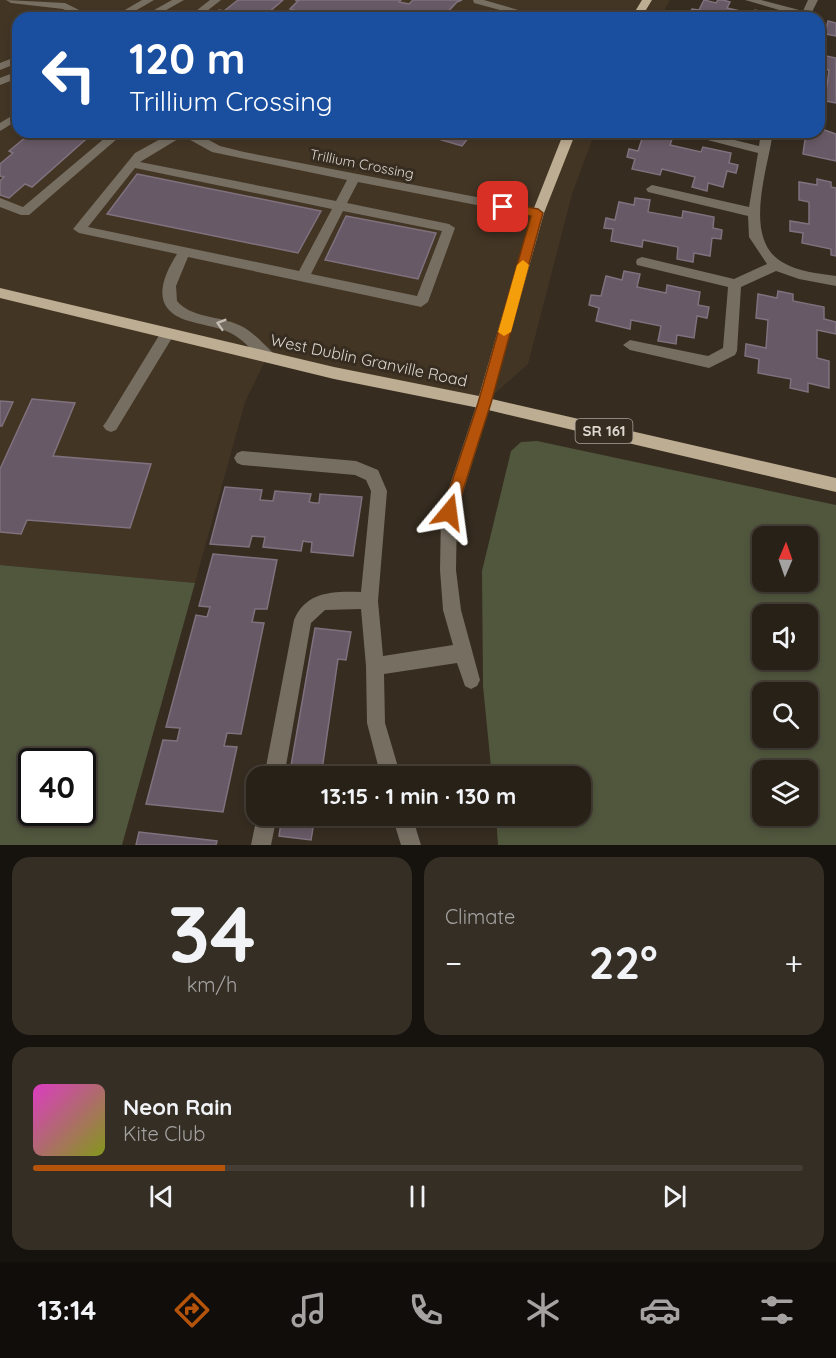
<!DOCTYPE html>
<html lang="en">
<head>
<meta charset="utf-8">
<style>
	:root { --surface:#282118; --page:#342e25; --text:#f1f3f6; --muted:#a5a3a2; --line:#443e37; --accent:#b45309 }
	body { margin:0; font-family:Quicksand,sans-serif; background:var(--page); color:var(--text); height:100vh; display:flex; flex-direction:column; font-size:22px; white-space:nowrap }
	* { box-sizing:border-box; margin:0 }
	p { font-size:20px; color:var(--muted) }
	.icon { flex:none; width:33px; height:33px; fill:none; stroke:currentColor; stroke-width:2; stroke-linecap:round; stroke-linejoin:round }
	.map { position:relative; height:845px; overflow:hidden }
	.drawer { display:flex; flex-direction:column; gap:12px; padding:12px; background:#16120d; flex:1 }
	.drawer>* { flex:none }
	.hud { position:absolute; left:12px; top:12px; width:813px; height:126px; border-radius:18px; box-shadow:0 3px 9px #0003,0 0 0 2px var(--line); background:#1a4fa0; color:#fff; overflow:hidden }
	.needle { width:39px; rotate:2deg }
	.fabs { position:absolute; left:752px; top:526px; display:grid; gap:12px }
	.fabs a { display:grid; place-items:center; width:66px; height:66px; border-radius:12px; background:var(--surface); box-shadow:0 3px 9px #0003,0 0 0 2px var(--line); font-size:30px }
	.speed { position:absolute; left:18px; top:748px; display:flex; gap:12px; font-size:30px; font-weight:700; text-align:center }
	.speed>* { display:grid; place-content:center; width:78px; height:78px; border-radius:50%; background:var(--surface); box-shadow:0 3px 9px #0003,0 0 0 2px var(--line); line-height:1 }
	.speed .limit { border:3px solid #111; border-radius:9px; background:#fff; color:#111 }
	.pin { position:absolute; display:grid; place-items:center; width:51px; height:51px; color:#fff; margin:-26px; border-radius:12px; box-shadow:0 3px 9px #0006 }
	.me { position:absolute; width:66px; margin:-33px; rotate:16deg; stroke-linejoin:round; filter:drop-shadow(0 0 4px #0008) }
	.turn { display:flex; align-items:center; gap:21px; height:126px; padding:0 18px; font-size:27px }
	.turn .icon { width:78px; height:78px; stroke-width:2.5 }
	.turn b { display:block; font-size:42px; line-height:51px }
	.big { font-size:45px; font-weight:700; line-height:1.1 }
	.drawer .widget { flex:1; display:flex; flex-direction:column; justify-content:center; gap:9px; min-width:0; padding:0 21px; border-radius:18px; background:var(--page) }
	.drawer .dial { align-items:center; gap:0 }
	.dial b { font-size:78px; line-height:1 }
	.song { display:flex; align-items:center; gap:18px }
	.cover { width:72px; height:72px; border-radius:9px; background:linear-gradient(135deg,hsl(310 70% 55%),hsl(70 70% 35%)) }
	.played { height:6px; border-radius:3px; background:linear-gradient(90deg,var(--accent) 25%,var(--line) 25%) }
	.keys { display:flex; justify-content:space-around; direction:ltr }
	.heat { display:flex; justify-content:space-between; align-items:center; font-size:33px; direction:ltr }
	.drawer .tiles { flex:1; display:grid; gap:12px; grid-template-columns:1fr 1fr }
	.widget:last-child { grid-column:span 2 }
	.trip { position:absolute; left:246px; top:766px; width:345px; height:60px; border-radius:18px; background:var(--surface); box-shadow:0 3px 9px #0003,0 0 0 2px var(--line); font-weight:700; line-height:60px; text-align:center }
	.tabs { display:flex; height:96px; justify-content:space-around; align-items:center; background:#100d0a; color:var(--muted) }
	.tabs .icon { width:42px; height:42px }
	.tabs .current { color:var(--accent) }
	.tabs b { font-size:27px; color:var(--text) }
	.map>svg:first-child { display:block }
</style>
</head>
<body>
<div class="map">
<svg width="836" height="845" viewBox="0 0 836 845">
	<rect width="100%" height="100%" fill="#362c20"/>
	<path fill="#433524" d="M0,0H670L660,18H18V132H595L572,194L528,364L484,403L267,357L245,402L195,583L0,565Z"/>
	<g fill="#50573d" fill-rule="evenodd">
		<path d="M537,441L836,505V845H498L496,816H580V777H492L483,686L482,571L511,451L521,442ZM762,537H807V582H762ZM762,615H807V660H762ZM762,693H807V738H762ZM762,771H807V816H762Z"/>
		<path d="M0,565L195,583L122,845H0ZM32,762H82V813H32Z"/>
	</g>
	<g fill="#675965" stroke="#7f717d" stroke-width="1.5">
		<path d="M238,0H283L262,18H210L219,10L224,11Z"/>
		<path d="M295,0H401L399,2L409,4L413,0H462L457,2L442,18H321L290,9L298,1Z"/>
		<path d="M704,0L716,3L718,0H723L730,2L727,8L753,14L755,10L779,16L778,18H695L696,16L689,14L692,9L699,10Z"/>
		<path d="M828,21L836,23V36L825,34Z"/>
		<path d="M821,55L836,58V103L821,100L819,85L827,86L829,70L820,69Z"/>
		<path d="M819,128L836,134V161L803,154L806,132H819Z"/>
		<path d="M32,132H94L32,187L25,184L9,198L0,195V181L4,177L0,176V164L13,153L9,151Z"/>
		<path d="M430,132H473L462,146L428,136Z"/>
		<path d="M659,133L673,136L670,145L701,152L703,147L731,153L729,163L738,165L736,173L727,171L723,187L708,183L707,191L692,187L695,177L662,169L660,175L632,169L635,159L627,157L629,149L638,151L643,136L657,139Z"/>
		<path d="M137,174L321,211L298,253L107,214Z"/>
		<path d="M817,179L831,182V187L836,188V256L831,255V249L802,243L803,233L790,231V221L809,224V202L799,200V182L817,185Z"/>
		<path d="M635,198L650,200L648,212L682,218L683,211L714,217L713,228L722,230L721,239L712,238L710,256L694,253L693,262L677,259L678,247L643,240L642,247L611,241L613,229L604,228L606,218L615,220L619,202L634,205Z"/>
		<path d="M346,216L436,233L418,279L325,260Z"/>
		<path d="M624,271L640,274L637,287L666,293L667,285L700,292L698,305L709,307L707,318L697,316L694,338L677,335L676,344L658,341L661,326L631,320L630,329L596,321L599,308L589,305L591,295L601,296L606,276L622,280Z"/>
		<path d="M778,291L793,294V301L824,307V319L836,322V334L817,330V358L829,361V388L808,383V392L790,388L791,379L758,373L759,359L745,356L746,344L766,348L768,320L756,318L758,294L777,298Z"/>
		<path d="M32,399L75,403L53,456L151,464L130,528L27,520L21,534L0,532V469Z"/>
		<path d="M0,401L13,402L2,426H0Z"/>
		<path d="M225,487L262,490L260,500L273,501L275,491L311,494L309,502L315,503H319L320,494L362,497L353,556L311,552L312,542H308L303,541L301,551L263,547L265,537L252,536L249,547L210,544Z"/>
		<path d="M213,554L277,560L267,609H255L252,622L264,623L241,734L227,733L224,746L237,747L223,812L146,804L163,740L177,741L180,728L166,727L196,615L207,617L210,607L199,606Z"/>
		<path d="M315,628L351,632L346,660L338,659L321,777H289Z"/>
		<path d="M282,816H315L311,840L279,836Z"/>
		<path d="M139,832L217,841L216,845H136Z"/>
	</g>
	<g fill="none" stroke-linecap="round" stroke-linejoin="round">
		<g fill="#766e61" fill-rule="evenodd">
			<path d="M6,0L65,3L95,18H82L63,9L11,3Z"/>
			<path d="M142,0H154L123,18H111Z"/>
			<path d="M172,0H184L152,18H140Z"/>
			<path d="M210,0H221L198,18H187Z"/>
			<path d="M473,0H484L546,18H530L474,3Z"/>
			<path d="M745,0H761L803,11L808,0H818L809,18H799L800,16Z"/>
			<path d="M18,56V63L0,70V63Z"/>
			<path d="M18,71V78L0,85V78Z"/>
			<path d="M18,112V120L0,131V123Z"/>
			<path d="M112,132H125L29,215H21L0,207V198L23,207Z"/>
			<path d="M173,132H194L220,146L244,152L538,209L544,213L538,217L358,182L347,203L449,224L455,228L428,302L421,307L188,257L176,286L177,301C191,318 220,316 239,325C252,331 262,342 272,352L274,356L272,360H262C251,349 241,337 226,331C214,326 201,325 189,321C151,310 160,281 177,254L79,233L73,229L135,153ZM183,136L212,152L347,180L336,201L140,162ZM135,168L332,209L299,271L88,227ZM343,211L442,231L417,296L311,274Z"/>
			<path d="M682,132H702L759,146L761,132H773C768,169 742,238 782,262C798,272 818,273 836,276V286L799,279L776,271L741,287L737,351L735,355L709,368L630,350L623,345L630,340L708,356L723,348L728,287L637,265L636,262L637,259L642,257L734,279L767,264L749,237L748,216L648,192L646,189L652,185L749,207L758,153L684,134Z"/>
			<path d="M168,328L175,333L116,430L111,432L106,430L103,426L106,422L163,329Z"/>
			<path d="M484,397L489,399L491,403L457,512L456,570L461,610L480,680L477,686L471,689L465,686L457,663L384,674L385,723L401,777H381L367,723L366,666L361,609L325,610L311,623L284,777H264L294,620C306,591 334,591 361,592L371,491L366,480L355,475L242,465L237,463L234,458L237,453L242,451L356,461L378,470L387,491L378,601L383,656L453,645L443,610L440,570L441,512L477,403L479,399Z"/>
			<path d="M257,816H277L271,845H251Z"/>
			<path d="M392,816H412L421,845H401Z"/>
		</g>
		<g fill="#bdad92" fill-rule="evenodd">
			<path d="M642,0H652L641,18H631Z"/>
			<path d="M564,132H576L544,213L492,399L836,478V492L484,409L334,379L0,298V288L334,367L479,396L532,213Z"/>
		</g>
	</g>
	<defs><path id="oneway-chevron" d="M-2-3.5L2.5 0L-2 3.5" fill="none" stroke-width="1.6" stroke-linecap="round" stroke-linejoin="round" transform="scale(1.5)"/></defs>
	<use stroke="#c3bdb4" href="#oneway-chevron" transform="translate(221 324) rotate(-163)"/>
	<path fill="#b45309" stroke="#753606" stroke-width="1.5" d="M503,203L538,209L543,213L491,403L456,512L454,517L449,519L444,517L442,512L478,403L531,216L499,209L498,207Z"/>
	<path fill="#f59e0b" d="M523,260L529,265L511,332L504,336L498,332L517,265Z"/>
	<g text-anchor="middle" stroke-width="6" stroke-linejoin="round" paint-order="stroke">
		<g font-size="14" fill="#ddd7cf" stroke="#362c20">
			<text transform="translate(362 164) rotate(11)" y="5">Trillium Crossing</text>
		</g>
		<rect fill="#362c20" stroke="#aba49a" stroke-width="1.5" x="575.5" y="419" width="57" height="24" rx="4.5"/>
		<g font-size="15" font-weight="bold" fill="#ddd7cf">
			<text x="604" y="436">SR 161</text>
		</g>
		<g font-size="16" fill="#ddd7cf" stroke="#362c20">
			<text transform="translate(369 360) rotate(12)" y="6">West Dublin Granville Road</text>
		</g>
	</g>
</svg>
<div class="fabs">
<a><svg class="needle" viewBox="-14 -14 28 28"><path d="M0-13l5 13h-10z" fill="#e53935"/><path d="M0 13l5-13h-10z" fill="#a5a3a2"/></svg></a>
<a><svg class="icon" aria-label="sound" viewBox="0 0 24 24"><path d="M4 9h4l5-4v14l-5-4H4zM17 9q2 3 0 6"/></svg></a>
<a><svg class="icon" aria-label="search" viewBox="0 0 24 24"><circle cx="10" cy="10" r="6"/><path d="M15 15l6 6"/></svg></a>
<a><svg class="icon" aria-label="layers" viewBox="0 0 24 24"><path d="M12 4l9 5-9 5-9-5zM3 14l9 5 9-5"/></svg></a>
</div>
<div class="speed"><div class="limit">40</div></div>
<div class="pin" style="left:503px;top:207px;background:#d93025"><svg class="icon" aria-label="arrive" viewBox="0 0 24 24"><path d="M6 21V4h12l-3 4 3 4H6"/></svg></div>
<svg class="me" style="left:449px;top:512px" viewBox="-20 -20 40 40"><path d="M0-17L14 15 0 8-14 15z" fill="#b45309" stroke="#fff" stroke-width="4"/></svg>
<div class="trip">13:15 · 1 min · 130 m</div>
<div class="hud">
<div class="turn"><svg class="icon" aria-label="left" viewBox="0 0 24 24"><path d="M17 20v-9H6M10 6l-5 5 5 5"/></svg><div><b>120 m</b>Trillium Crossing</div></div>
</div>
</div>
<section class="drawer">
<div class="tiles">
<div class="widget dial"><b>34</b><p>km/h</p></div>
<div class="widget"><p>Climate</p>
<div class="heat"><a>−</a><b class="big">22°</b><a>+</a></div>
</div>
<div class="widget">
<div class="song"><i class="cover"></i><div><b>Neon Rain</b><p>Kite Club</p></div></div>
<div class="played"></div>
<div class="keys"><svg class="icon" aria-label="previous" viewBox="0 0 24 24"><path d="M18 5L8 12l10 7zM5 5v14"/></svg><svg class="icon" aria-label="pause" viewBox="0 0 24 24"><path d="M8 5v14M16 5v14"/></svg><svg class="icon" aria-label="next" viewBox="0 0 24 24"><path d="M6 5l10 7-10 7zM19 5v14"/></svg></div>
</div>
</div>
</section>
<nav class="tabs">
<b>13:14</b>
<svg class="icon current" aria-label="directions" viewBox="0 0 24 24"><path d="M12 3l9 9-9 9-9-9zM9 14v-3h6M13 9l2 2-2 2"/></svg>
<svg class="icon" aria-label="music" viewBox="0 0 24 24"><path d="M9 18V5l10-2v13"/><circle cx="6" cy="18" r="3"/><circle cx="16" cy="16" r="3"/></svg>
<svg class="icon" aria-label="phone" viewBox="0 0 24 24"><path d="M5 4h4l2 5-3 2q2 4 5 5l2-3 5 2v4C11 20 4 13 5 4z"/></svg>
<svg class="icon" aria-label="climate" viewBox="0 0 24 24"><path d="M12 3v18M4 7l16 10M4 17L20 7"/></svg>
<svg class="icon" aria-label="car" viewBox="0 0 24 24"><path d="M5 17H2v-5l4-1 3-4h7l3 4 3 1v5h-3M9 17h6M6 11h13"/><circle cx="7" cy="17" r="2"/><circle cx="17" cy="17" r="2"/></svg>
<svg class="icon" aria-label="filters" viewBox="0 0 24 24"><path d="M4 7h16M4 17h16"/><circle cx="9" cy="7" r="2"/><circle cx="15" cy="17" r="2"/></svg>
</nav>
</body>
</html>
